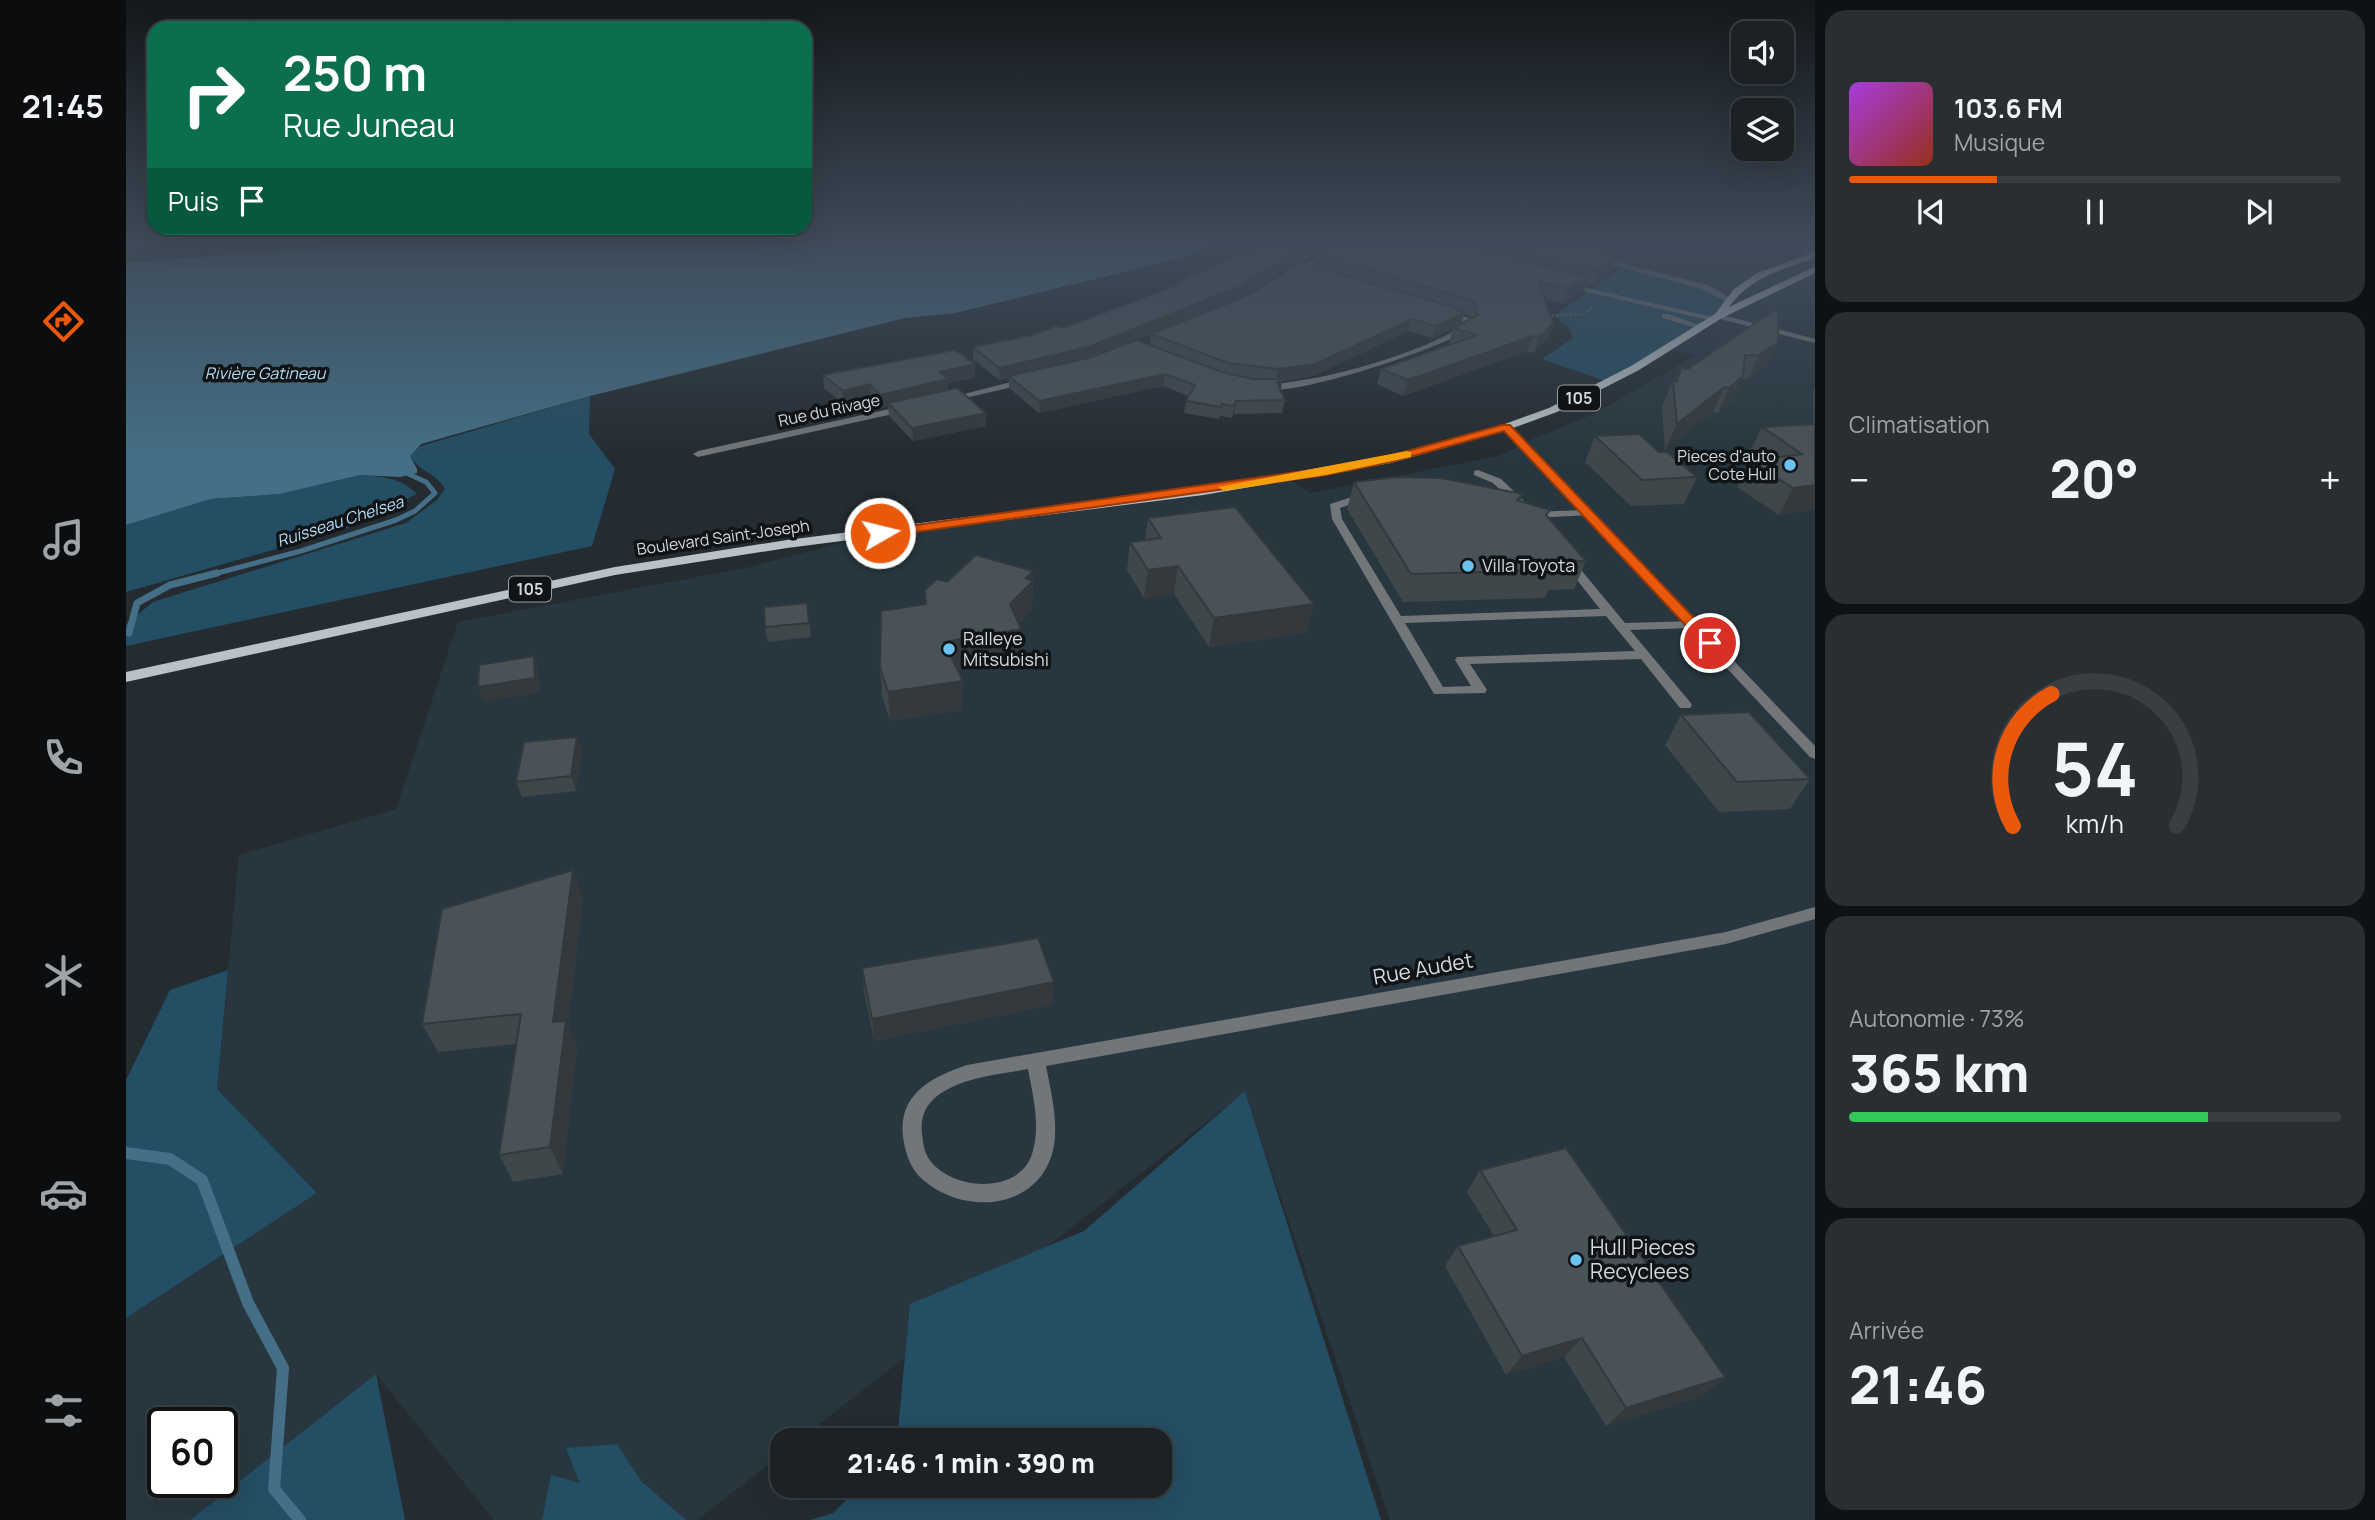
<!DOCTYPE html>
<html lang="fr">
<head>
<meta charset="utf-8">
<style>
	:root { --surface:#1b2125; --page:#282e32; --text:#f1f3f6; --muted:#a0a3a7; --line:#393e42; --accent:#ea580c }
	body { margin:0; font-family:Manrope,sans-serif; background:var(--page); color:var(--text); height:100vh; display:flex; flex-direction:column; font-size:26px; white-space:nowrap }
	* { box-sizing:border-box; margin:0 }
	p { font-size:23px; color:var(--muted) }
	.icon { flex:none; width:38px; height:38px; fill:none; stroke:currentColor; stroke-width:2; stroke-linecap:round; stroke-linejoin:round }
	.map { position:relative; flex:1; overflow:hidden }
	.drawer { display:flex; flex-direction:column; gap:10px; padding:10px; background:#0f1214; width:560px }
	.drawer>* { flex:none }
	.banner { position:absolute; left:21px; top:21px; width:665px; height:214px; border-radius:21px; box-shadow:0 7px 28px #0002,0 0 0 2px var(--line); background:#0b6e4f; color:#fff; overflow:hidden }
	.tools { position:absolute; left:1605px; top:21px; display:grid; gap:14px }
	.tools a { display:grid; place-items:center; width:63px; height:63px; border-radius:14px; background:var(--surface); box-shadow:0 7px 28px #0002,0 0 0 2px var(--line); font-size:35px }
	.speed { position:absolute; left:21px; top:1407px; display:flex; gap:14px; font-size:35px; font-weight:700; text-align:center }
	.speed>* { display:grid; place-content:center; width:91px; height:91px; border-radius:50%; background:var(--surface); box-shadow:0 7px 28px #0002,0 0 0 2px var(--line); line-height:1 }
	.speed .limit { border:4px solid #111; border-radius:10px; background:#fff; color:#111 }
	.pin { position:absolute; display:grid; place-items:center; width:60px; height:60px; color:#fff; margin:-30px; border:4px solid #fff; border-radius:50%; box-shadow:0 2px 7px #0007 }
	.me { position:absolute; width:77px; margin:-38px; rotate:82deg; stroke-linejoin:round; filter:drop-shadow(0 0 5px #0008) }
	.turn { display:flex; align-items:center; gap:24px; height:147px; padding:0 21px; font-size:32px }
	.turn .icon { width:91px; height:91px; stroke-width:2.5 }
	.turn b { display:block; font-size:49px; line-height:60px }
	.then { display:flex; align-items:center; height:66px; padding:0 21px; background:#0003; gap:14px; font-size:26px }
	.big { font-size:52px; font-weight:800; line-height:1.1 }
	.drawer .widget { flex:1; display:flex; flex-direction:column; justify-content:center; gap:10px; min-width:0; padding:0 24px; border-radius:21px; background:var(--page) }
	.drawer .dial { align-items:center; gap:0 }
	.dial svg { height:182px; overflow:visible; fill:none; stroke:var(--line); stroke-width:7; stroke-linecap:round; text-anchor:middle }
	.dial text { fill:var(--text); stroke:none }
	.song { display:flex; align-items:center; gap:21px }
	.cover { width:84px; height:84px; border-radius:10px; background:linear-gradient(135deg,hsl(280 70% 55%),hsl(10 70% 35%)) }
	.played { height:7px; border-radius:4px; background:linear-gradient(90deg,var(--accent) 30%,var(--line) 30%) }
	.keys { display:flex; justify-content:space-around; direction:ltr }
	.heat { display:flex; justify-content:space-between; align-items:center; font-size:38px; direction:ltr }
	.charge { height:10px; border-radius:5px; background:linear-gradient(90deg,#34c759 73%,var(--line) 0) }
	.trip { position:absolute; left:644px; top:1428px; width:402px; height:70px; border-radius:21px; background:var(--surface); box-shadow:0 7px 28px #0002,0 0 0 2px var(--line); font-weight:800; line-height:70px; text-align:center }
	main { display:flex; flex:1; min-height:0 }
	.menu { display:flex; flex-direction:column; width:126px; justify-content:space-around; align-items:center; background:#0b0d0f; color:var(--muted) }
	.menu .icon { width:49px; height:49px }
	.menu .current { color:var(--accent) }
	.menu b { font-size:32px; color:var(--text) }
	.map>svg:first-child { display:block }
</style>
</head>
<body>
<main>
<nav class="menu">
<b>21:45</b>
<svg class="icon current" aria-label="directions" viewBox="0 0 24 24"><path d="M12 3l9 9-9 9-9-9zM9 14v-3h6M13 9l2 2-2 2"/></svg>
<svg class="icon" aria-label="music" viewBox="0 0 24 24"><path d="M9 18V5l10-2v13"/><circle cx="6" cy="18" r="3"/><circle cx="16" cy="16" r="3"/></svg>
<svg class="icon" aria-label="phone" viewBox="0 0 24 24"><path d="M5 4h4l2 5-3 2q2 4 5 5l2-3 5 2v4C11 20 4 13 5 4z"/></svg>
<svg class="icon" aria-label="climate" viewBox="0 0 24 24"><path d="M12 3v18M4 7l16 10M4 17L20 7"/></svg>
<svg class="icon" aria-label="car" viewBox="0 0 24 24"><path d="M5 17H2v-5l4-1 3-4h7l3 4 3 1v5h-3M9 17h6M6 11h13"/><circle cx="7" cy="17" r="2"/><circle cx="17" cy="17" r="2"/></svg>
<svg class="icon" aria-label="filters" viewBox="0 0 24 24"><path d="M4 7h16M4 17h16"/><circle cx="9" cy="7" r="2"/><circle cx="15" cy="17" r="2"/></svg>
</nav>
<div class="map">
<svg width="1689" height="1520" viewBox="0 0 1689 1520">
	<rect width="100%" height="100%" fill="#242c31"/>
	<path fill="#28373f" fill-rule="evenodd" d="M1395,245H1689V1520H1264L1119,1092L673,1440H656V1454L571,1520H368L250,1374L64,1520H0V1318L191,1193L91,1089L113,855L270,809L332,622L624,567L754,533L1162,478L1184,493L1373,456L1402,441L1470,413L1570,355L1540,349L1497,266L1494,270ZM37,1423H96V1482H37Z"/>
	<g fill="#244e63">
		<path d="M1497,266L1579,287L1602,299L1593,316L1482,382L1416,359L1447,338L1442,326L1428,316Z"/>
		<path d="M464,396L463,434L489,469L466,546L0,646V624L27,602L280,523L311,500L319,489C311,473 293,472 284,456L289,448Z"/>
		<path d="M234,475C255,476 276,478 291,494L223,528L0,592V525L85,499L154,494Z"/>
		<path d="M102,970L91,1089L191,1193L0,1318V1080L44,990Z"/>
		<path d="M1119,1091L1255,1520H684L707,1513L735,1486H1034V1440H771L784,1304L958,1231Z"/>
		<path d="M250,1374L279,1520H64Z"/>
		<path d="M491,1444L515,1481L560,1520H416L425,1475L454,1483L440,1448Z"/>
	</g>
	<path fill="#446f86" d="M221,245H1090L1047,260L829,313L779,318L464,396L295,444L284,456L291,469V473L274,477L234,475L154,494L85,499L0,525V263Z"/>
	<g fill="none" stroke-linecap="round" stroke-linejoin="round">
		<path stroke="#446f86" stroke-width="5" d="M84,575L175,551L270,520L289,511L309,493L300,482L276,471"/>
		<path stroke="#446f86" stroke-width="7" d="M3,633L11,603L44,585L91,573"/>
		<path stroke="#446f86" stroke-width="12" d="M0,1153L44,1159L76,1180L122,1303L157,1368L148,1489L174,1520"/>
		<path stroke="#5e656a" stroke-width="2.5" stroke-dasharray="2.5 2" stroke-linecap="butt" d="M1421,316L1457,314L1468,306"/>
		<g fill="#727679" fill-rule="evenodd">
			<path d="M1667,245H1675L1689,252V257Z"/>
			<path d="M1470,257L1582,285L1606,299L1599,301L1576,289L1468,260Z"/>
			<path d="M1593,314L1689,339V343L1590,318L1589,316Z"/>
			<path d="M1352,470L1375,479L1400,503V507H1392L1367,483L1348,475V471Z"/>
			<path d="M1239,493L1243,494V498L1214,508L1216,519L1275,616L1474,609L1436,561L1438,559H1446L1499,623L1570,621L1572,624L1570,627L1566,628L1504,630L1564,702L1566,705L1564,708H1554L1515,659L1344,664L1361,690L1359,693L1308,694L1206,519L1204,504ZM1480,616L1509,651L1331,657L1329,660L1345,686L1317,687L1279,623Z"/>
			<path d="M1462,510L1466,511V515L1404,518L1399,515L1404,512Z"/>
		</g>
		<g fill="#727679" fill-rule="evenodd">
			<path d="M1226,245H1234L1167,274L1160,272Z"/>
			<path d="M1439,283L1587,317L1591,319L1587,321L1439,287Z"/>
			<path d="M1317,310L1343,318L1346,327C1322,347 1155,402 1132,388L1136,385C1198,381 1284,357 1338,326L1336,321L1317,314Z"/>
			<path d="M1536,314H1542L1579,327L1575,329L1536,318Z"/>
			<path d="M901,378L905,381L904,383L822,402L818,399Z"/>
			<path d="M782,405L787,408L785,410L572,457L567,454L572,451Z"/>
			<path d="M1377,425H1383L1689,746V759L1684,757L1377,429Z"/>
			<path d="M1689,907V919L1600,944L920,1066C925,1092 932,1119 928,1145C917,1211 835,1218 793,1176C785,1168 780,1154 778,1143C769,1096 803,1078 841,1065L1600,932ZM902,1069C907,1096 915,1127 906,1154C893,1195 825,1191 803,1159C798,1152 797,1142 796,1134C794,1118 799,1106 811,1096C837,1077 871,1075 902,1069Z"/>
		</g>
		<path fill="#b9c2c7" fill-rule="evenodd" d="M1689,252V258C1657,269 1623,278 1603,307L1686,268L1689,267V273L1596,318L1513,370L1431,412L1384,429L1265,463L1077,495L661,548L489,575L0,682V672L489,567L661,540L1077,487L1264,456L1376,425L1423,408L1505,366L1589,314L1608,289L1631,273Z"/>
	</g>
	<g fill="#3f474b" fill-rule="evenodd">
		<path d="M1137,245H1207V247H1239L1245,245H1511L1486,257L1489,259L1483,273L1466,285L1460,284L1458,291L1437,304L1419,299L1427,324L1422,339L1407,353L1401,351L1277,396L1251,384L1255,369L1326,344L1323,343L1327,328L1307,338L1283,331L1187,376L1156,381L1155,390L1159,400L1156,413L1108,414L1106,418L1094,416L1093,419L1058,413L1060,401L1062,396L1037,386L913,413L883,388V378L873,380L847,359V347L938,328L1051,286V282ZM1189,256L1187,266L1120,296L1025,334L1024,345L966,358L1110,299L1167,264ZM1338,314L1344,316L1345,319L1335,324Z"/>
		<path d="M1652,342L1641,366L1622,379H1616L1606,401L1592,413L1587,412L1539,450L1536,406L1547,381H1549L1555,368L1562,369Z"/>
		<path d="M697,375L849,377L822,383V390L860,426L787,441L763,416L762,406L755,408L745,397L718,404L698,388Z"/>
		<path d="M1689,387V509L1653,515L1611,487L1624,461L1633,460L1623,453L1636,427L1687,424V391Z"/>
		<path d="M1469,436L1533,452L1571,477L1558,504L1505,506L1459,462Z"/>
		<path d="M1228,482L1397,494L1395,501L1421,517L1460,561L1448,589L1422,590L1419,598L1277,602L1221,509Z"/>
		<path d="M1022,518L1181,633L1083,647L1048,594L1018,598L1001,570L1004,542L1019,540Z"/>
		<path d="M907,581L906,610L893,623L894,658L831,669L837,710L764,721L756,696L754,667L800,604L821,582Z"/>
		<path d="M681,603L685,637L642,642L639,627Z"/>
		<path d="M1555,715L1684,779L1664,809L1593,812L1539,745Z"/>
		<path d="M451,737L456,752L450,791L396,797L390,782Z"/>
		<path d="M457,899L442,1025L451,1048L437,1174L387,1182L373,1155L390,1044L312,1052L296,1024Z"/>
		<path d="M736,968L928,982L926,1005L748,1041L738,991Z"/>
		<path d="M1354,1170L1577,1396L1480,1426L1438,1357L1380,1375L1319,1266L1332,1246L1368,1236L1341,1192Z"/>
	</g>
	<g fill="#33393d">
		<path d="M1192,245H1207L1206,249L1190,254L1189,256L1167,264L1110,299L961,359L883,376V378L873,380V368Z"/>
		<path d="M1490,245H1511L1485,258Z"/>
		<path d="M1489,259L1483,273L1466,285L1471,271Z"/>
		<path d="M1463,277L1458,291L1437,304L1442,289Z"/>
		<path d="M1338,313L1335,325L1307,338L1310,326Z"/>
		<path d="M1286,319L1283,331L1187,376L1156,381L1154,392L1150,382L1152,369Z"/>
		<path d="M1427,324L1422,339L1407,353L1413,337Z"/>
		<path d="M1407,336L1401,351L1277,396L1282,380Z"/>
		<path d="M1652,342L1641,366L1622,379L1633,355Z"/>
		<path d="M849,364V377L822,383V392L762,403V406L755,408L754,395L814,372Z"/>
		<path d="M1039,374L1037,386L913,413V401Z"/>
		<path d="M1617,376L1606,401L1592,413L1603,388Z"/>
		<path d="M744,384L745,397L718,404L717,391Z"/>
		<path d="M1598,387L1587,412L1539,450L1551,424Z"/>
		<path d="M1110,401L1108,414L1106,418L1108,406Z"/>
		<path d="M860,413V426L787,441L786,428Z"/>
		<path d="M1689,485V509L1653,515L1667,488Z"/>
		<path d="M1052,566L1048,594L1018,598L1022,570Z"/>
		<path d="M907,571L906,610L885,631L895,629L894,658L818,671V642L884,604L900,578Z"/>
		<path d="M1188,604L1181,633L1083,647L1088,618Z"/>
		<path d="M408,656L413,671L414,693L358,702L352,687Z"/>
		<path d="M837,681V710L764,721L762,692Z"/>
		<path d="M451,737L456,752L450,791L445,776Z"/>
		<path d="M447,870L457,899L442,1025L451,1048L437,1174L424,1147L427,1022Z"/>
		<path d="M928,982L926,1005L748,1041L746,1019Z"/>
		<path d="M1456,1338L1438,1357L1380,1375L1396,1356Z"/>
		<path d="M1599,1377L1577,1396L1480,1426L1500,1408Z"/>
	</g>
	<g fill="#495257" stroke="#33393d" stroke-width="2">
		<path d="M1137,245H1192L1169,253L1112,287L962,347L873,368L847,347L907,335L930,326L938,328L1056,283L1051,282Z"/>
		<path d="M1212,245H1231L1239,247L1245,245H1332L1463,277L1442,289L1413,282L1427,324L1413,337L1407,336L1282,380L1255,369L1351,335L1327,328L1352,315L1348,301L1190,254Z"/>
		<path d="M1364,245H1460L1478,250L1489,259L1471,271Z"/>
		<path d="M1175,263L1324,306L1338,313L1310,326L1286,319L1189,364L1152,369L1102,363L1025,334L1120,296Z"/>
		<path d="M1648,310L1652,311V342L1633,355H1619L1617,376L1603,388L1598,387L1551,424L1547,381L1551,382L1555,368L1562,369Z"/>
		<path d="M1010,340L1096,372L1127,379H1157L1151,382L1159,400L1110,401L1108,406L1096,404L1095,407L1060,401L1069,385L1039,374L913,401L883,376L966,357Z"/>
		<path d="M829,350L849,364L814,372L822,379L754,395L744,384L717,391L697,375Z"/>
		<path d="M831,388L860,413L786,428L762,403Z"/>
		<path d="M1689,424V485L1667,488L1624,461L1676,454L1636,427Z"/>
		<path d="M1513,434L1533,452H1541L1571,477L1516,480L1469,436Z"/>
		<path d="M1271,477L1315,478L1397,494L1391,500L1424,510L1420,515L1460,561L1425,562L1431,570L1285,574L1228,482Z"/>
		<path d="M1109,507L1188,604L1088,618L1052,566L1022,570L1004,542L1035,538L1022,518Z"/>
		<path d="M850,555L907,571L900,578L907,581L884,604L895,629L818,642L837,681L762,692L754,667L755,611L800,604L799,590L811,579L821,582Z"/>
		<path d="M681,603L683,623L639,627L638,607Z"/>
		<path d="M408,656L409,678L352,687L353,665Z"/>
		<path d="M1623,712L1684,779L1611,782L1555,715Z"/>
		<path d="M451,737L445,776L390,782L398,742Z"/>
		<path d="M447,870L427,1022L440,1021L424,1147L373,1155L395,1014L296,1024L316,909Z"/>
		<path d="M912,938L928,982L746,1019L736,968Z"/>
		<path d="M1440,1148L1599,1377L1500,1408L1456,1338L1396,1356L1332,1246L1391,1230L1354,1170Z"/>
	</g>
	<linearGradient id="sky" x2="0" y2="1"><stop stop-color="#14181b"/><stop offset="0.53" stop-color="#3f4b5a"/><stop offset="1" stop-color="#3f4b5a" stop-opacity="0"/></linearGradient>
	<rect width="1689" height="458" fill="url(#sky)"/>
	<path fill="#ea580c" stroke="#983908" stroke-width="2" d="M1376,425H1384L1589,640V646H1579L1378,431L1265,462L1200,475L754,537L748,533L754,530L1200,468L1263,456Z"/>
	<path fill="#f59e0b" d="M1281,451L1285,452V457L1200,475L1098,491L1092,487Z"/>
	<g fill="#6ac3f1" stroke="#111416" stroke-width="2.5">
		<circle cx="1664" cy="465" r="7"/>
		<circle cx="1342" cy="566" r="7"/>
		<circle cx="823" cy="649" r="7"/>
		<circle cx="1450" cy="1260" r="7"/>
	</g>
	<g text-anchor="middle" stroke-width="7" stroke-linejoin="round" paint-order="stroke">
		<g font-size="16" font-style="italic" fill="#b5def5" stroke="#111416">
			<text x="139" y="379">Rivière Gatineau</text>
			<text transform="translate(214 521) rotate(-18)" y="6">Ruisseau Chelsea</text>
		</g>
		<g fill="#111416" stroke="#999da0" stroke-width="2">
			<rect x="1432" y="385.5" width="42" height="25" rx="5"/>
			<rect x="383" y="576.5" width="42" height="25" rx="5"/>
		</g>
		<g font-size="16" font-weight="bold" fill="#d3d8db">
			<text x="1453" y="404">105</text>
			<text x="404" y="595">105</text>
		</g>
		<g font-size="16" fill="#d3d8db" stroke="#111416">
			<text transform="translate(703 410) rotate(-12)" y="6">Rue du Rivage</text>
			<text transform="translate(597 537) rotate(-8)" y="6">Boulevard Saint-Joseph</text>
		</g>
		<g font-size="16" fill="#d3d8db" stroke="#111416" text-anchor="end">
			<text x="1650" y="462">Pieces d'auto<tspan x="1650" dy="18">Cote Hull</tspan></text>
		</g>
		<g font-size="18" fill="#d3d8db" stroke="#111416" text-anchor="start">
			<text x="1356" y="572">Villa Toyota</text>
			<text x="837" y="645">Ralleye<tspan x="837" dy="21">Mitsubishi</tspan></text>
		</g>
		<g font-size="21" fill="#d3d8db" stroke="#111416">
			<text transform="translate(1297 969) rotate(-10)" y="7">Rue Audet</text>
		</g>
		<g font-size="21" fill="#d3d8db" stroke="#111416" text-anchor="start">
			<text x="1464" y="1255">Hull Pieces<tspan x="1464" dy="24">Recyclees</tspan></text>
		</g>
	</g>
</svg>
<div class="tools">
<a><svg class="icon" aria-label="sound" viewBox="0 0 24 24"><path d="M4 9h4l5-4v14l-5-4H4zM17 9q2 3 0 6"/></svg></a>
<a><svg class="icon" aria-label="layers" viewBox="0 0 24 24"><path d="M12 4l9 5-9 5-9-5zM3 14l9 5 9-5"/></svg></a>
</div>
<div class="speed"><div class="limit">60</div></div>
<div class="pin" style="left:1584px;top:643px;background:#d93025"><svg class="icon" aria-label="arrive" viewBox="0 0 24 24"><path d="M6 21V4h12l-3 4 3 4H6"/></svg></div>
<svg class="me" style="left:754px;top:533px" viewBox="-20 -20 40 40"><circle r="17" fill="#ea580c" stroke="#fff" stroke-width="3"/><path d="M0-11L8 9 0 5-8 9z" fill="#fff"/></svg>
<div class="trip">21:46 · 1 min · 390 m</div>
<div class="banner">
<div class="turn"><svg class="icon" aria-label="right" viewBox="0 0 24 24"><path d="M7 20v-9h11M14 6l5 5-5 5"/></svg><div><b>250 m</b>Rue Juneau</div></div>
<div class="then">Puis<svg class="icon" aria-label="arrive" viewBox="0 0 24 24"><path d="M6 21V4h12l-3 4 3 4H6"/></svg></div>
</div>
</div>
<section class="drawer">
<div class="widget">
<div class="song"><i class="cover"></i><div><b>103.6 FM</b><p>Musique</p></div></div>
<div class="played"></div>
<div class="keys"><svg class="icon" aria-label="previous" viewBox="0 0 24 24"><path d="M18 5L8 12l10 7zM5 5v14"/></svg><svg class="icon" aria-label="pause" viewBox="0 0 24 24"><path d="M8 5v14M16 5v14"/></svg><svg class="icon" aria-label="next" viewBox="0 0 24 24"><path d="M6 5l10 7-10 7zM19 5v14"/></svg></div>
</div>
<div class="widget"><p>Climatisation</p>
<div class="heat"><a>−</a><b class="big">20°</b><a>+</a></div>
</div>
<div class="widget dial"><svg viewBox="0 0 100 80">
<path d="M14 69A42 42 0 1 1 86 69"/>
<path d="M14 69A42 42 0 0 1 31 11" stroke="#ea580c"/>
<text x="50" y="56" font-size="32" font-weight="700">54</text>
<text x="50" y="72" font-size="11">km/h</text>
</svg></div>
<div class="widget"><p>Autonomie · 73%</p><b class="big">365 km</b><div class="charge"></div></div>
<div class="widget"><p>Arrivée</p><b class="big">21:46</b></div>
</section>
</main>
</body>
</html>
